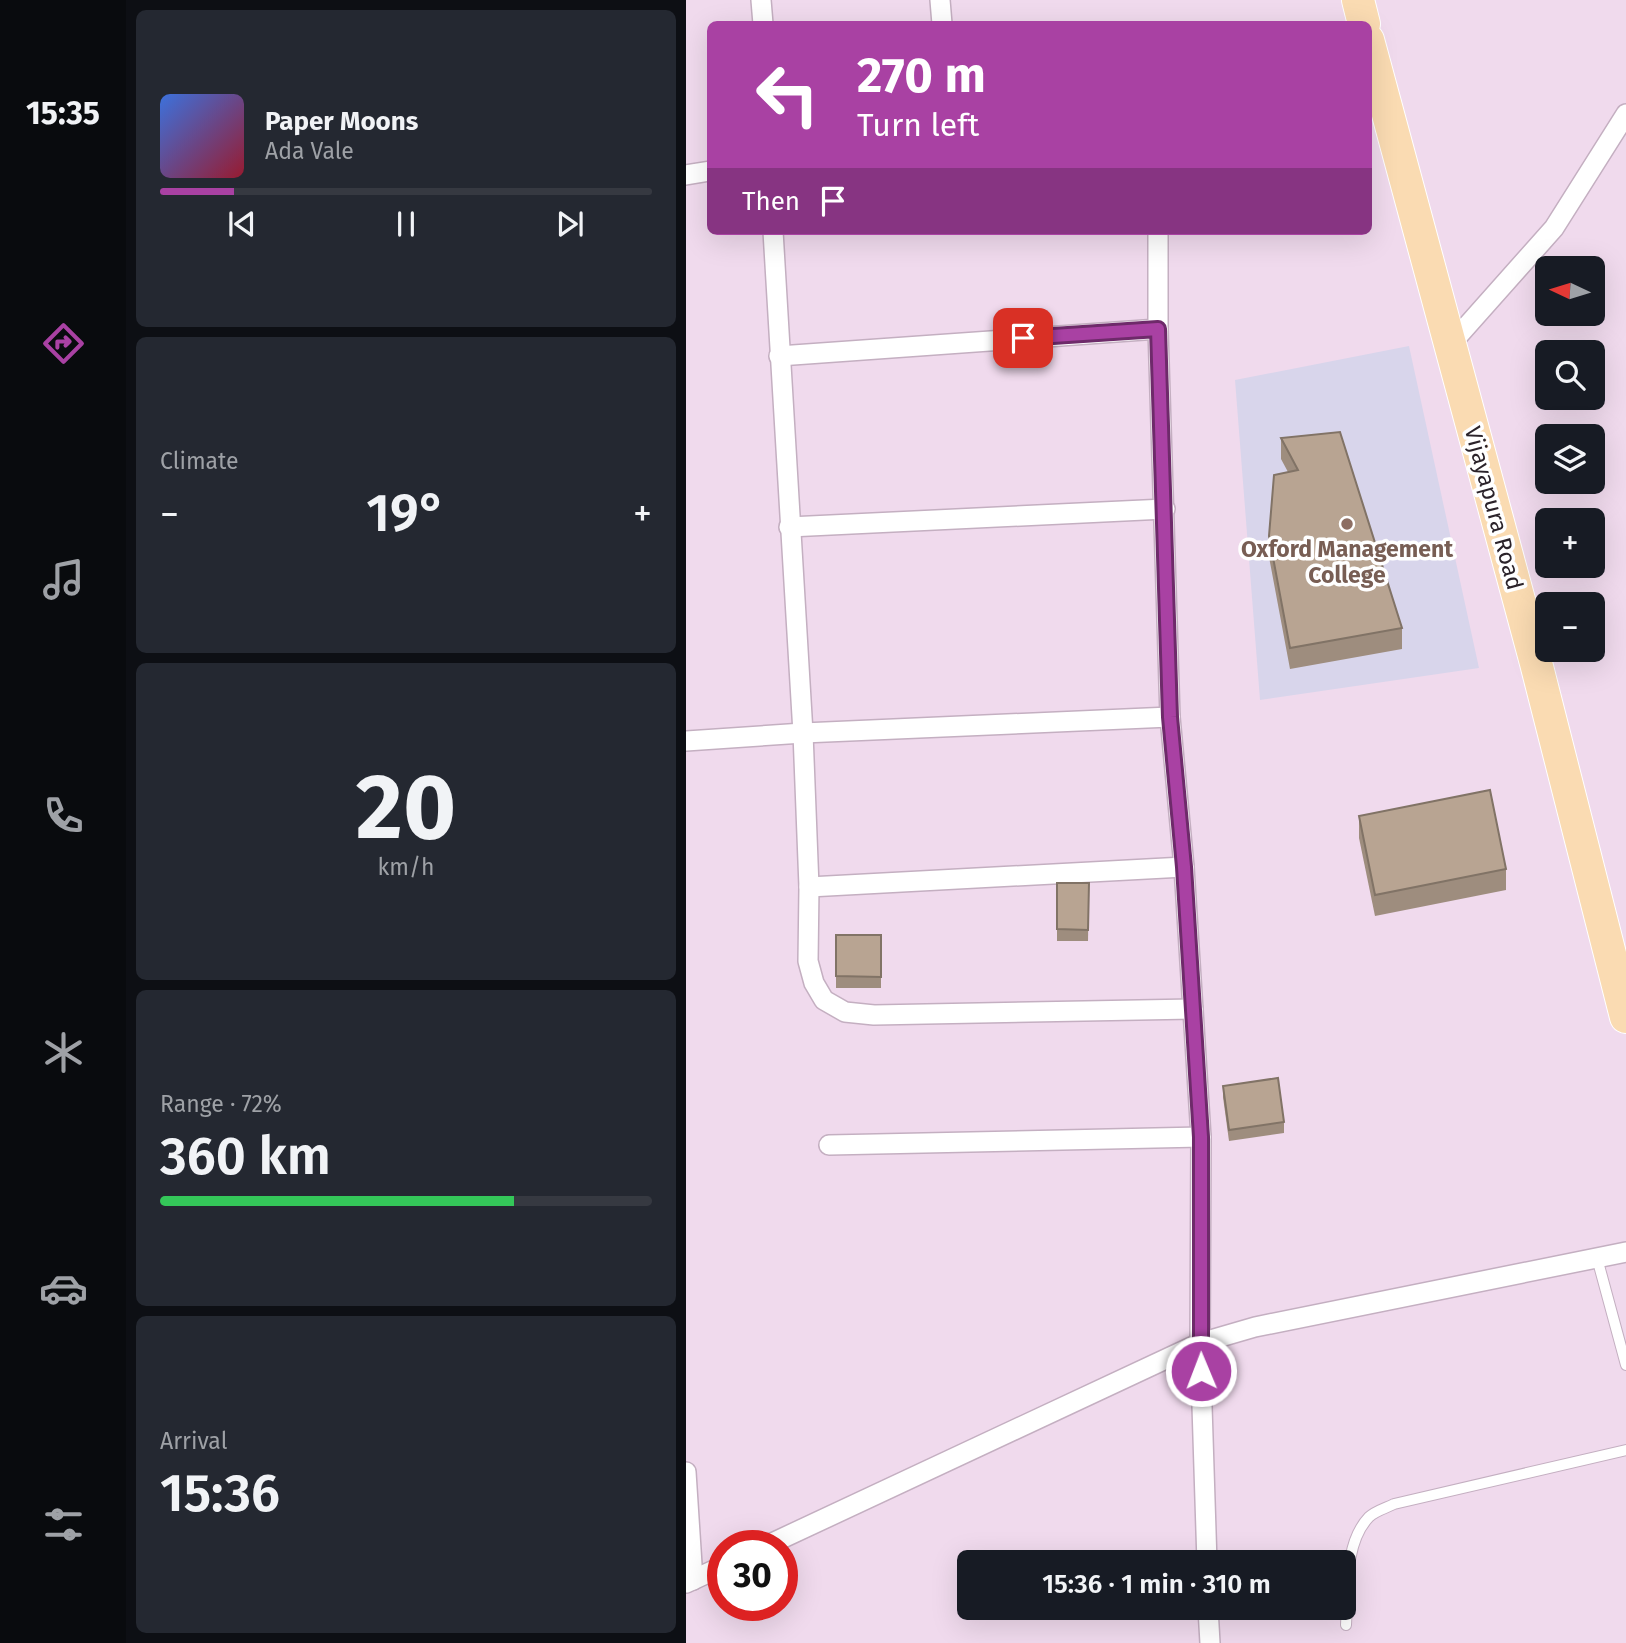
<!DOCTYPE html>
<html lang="en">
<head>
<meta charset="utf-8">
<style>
	:root { --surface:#171b24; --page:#242831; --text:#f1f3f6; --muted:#9ea1a6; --line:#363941; --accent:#a941a3 }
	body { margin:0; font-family:"Fira Sans",sans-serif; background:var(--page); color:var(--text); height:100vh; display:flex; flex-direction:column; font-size:26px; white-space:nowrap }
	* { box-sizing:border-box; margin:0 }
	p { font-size:23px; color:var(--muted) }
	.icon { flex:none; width:38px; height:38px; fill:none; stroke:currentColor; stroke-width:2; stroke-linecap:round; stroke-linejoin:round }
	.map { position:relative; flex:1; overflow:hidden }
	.side { display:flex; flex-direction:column; gap:10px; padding:10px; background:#0d0f14; width:560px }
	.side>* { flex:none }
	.guide { position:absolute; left:21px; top:21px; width:665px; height:214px; border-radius:10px; box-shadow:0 7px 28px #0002; background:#a941a3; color:#fff; overflow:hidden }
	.needle { width:46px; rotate:274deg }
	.fabs { position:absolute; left:849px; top:256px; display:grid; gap:14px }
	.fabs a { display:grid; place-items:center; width:70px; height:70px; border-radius:10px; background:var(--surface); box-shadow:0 7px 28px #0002; font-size:35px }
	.speed { position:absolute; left:21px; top:1530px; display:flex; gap:14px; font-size:35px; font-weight:700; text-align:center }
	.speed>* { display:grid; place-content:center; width:91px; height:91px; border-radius:50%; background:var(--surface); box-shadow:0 7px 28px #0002; line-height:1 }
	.speed .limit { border:10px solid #d22; background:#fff; color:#111 }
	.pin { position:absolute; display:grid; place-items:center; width:60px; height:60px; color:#fff; margin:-30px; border-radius:14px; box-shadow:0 4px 10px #0006 }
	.me { position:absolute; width:77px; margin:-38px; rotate:359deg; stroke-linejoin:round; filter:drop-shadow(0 0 5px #0008) }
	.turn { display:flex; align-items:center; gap:24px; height:147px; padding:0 35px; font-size:32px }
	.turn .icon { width:91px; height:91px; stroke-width:2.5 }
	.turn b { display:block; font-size:49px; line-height:60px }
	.then { display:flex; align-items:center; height:66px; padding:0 35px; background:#0003; gap:14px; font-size:26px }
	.big { font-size:52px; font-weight:600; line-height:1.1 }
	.side .tile { flex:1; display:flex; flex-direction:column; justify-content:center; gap:10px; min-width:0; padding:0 24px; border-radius:10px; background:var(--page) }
	.side .dial { align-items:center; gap:0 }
	.dial b { font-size:91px; line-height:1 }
	.song { display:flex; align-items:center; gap:21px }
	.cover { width:84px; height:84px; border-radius:10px; background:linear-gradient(135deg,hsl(220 70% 55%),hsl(350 70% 35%)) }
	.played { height:7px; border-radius:4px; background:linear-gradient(90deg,var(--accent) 15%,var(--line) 15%) }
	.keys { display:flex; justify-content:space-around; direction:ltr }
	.heat { display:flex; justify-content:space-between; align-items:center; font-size:38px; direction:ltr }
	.charge { height:10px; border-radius:5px; background:linear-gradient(90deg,#34c759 72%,var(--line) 0) }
	.trip { position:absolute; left:271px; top:1550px; width:399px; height:70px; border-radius:10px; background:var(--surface); box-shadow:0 7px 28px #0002; font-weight:600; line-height:70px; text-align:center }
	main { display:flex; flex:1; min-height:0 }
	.tabs { display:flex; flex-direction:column; width:126px; justify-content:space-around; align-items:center; background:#090b0e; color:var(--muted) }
	.tabs .icon { width:49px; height:49px }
	.tabs .current { color:var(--accent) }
	.tabs b { font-size:32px; color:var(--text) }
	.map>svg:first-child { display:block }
</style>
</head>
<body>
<main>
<nav class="tabs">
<b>15:35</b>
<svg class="icon current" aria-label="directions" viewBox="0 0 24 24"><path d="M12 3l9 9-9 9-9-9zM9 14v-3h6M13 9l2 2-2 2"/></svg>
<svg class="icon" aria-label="music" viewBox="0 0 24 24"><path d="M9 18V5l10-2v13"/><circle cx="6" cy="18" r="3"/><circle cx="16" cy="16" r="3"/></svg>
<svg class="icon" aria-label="phone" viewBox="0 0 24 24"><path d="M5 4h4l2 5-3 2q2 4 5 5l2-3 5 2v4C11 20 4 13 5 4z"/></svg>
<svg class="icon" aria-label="climate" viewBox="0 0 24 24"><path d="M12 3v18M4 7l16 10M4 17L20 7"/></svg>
<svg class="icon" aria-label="car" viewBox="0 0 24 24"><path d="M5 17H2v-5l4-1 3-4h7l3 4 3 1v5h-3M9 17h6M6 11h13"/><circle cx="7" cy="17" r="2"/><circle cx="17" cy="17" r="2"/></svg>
<svg class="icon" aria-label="filters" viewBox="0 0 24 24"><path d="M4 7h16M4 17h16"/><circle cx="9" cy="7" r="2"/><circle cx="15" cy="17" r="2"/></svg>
</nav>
<section class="side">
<div class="tile">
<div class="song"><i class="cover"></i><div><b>Paper Moons</b><p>Ada Vale</p></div></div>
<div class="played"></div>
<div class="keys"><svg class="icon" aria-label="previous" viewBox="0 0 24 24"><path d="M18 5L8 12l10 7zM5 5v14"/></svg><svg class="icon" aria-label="pause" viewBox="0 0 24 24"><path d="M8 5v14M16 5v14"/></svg><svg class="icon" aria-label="next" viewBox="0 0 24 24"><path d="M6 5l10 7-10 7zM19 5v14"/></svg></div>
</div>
<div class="tile"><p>Climate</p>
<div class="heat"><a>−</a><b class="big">19°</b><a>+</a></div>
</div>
<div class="tile dial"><b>20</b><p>km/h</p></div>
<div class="tile"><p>Range · 72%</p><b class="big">360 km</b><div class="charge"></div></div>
<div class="tile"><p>Arrival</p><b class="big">15:36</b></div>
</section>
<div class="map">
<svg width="940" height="1643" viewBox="0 0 940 1643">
	<rect width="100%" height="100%" fill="#f0daed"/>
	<path fill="#d8d5eb" d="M723,346L793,668L574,700L549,380Z"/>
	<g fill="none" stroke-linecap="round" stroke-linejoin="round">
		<g stroke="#c4afc1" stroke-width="12">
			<g id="lane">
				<path d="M911,1258L940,1365"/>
				<path d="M660,1625C662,1591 658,1543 683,1517C689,1511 700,1508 708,1504L940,1450"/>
			</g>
		</g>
		<g stroke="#c4afc1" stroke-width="22">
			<g id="street">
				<path d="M75,0L77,24"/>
				<path d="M254,0L256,24"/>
				<path d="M0,175L24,171"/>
				<path d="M87,231L117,733L123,887L122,961L128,983L138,1000L159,1012L188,1015L507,1009"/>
				<path d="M472,231V329L484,717L498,867L515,1137L514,1343L521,1563"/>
				<path d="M764,345L868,228L940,114"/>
				<path d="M93,356L472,329"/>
				<path d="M103,527L479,509"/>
				<path d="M0,741L117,733L484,717"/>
				<path d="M123,887L498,867"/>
				<path d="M143,1145L515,1137"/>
				<path d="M0,1472L7,1580"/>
				<path d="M82,1545L514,1343L569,1327L940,1252"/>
				<path d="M0,1583L37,1566"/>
				<path d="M522,1608L524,1643"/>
			</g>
		</g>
		<g stroke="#fff" stroke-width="34">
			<g id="primary">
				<path d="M672,0L678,24"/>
				<path d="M682,40L850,663L940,1017"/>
			</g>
		</g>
		<use href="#lane" stroke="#fff" stroke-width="10"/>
		<use href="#street" stroke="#fff" stroke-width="19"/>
		<use href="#primary" stroke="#fadbb2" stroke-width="32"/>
	</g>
	<g fill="#9e8d7e">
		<path d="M595,438L716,628V649L604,669L583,557V536L602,472L595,459Z"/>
		<path d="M673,816L820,869V890L689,916L673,838Z"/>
		<path d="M371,883H403L402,941H371Z"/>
		<rect x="150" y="935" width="45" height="53"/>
		<path d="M537,1086L598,1122V1133L543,1141L537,1097Z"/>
	</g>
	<g fill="#b8a492" stroke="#817366" stroke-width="2">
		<path d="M654,432L716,628L604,648L583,536L588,475L612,470L595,438Z"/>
		<path d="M804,790L820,869L689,895L673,816Z"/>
		<path d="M371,883H403L402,930L371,929Z"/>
		<path d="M150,935H195V977L150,976Z"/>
		<path d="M592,1078L598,1122L543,1130L537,1086Z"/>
	</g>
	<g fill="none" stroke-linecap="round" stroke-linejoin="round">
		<g stroke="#6e2a6a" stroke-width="18">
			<path id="route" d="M337,338L472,329L484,717L498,867L515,1137V1371"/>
		</g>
		<use href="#route" stroke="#a941a3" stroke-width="12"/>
	</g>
	<circle fill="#8d6e63" stroke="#fff" stroke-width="2.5" cx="661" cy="524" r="7"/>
	<g text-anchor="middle" stroke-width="7" stroke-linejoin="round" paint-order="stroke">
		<g font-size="23" fill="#2b232a" stroke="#fff">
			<text transform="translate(808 508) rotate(75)" y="8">Vijayapura Road</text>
		</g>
		<g font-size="23" font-weight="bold" fill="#785e54" stroke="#fff">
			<text x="661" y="557">Oxford Management<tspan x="661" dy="26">College</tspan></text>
		</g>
	</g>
</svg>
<div class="fabs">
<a><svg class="needle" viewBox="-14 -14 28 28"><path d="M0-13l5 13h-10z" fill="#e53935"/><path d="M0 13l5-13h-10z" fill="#9ea1a6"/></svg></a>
<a><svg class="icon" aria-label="search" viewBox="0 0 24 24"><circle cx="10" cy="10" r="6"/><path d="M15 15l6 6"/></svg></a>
<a><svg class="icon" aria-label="layers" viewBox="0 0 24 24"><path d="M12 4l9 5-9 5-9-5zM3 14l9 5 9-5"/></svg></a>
<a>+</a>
<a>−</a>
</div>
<div class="speed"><div class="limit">30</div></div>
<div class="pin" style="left:337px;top:338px;background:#d93025"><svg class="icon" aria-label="arrive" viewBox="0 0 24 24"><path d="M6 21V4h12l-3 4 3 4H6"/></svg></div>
<svg class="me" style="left:515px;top:1371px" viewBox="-20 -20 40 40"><circle r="17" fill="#a941a3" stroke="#fff" stroke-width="3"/><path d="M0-11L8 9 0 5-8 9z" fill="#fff"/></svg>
<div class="trip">15:36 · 1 min · 310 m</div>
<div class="guide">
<div class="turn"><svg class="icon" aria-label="left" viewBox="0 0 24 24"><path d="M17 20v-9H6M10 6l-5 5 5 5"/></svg><div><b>270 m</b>Turn left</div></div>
<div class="then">Then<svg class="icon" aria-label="arrive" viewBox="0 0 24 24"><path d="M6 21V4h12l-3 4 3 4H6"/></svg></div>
</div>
</div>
</main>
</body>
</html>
